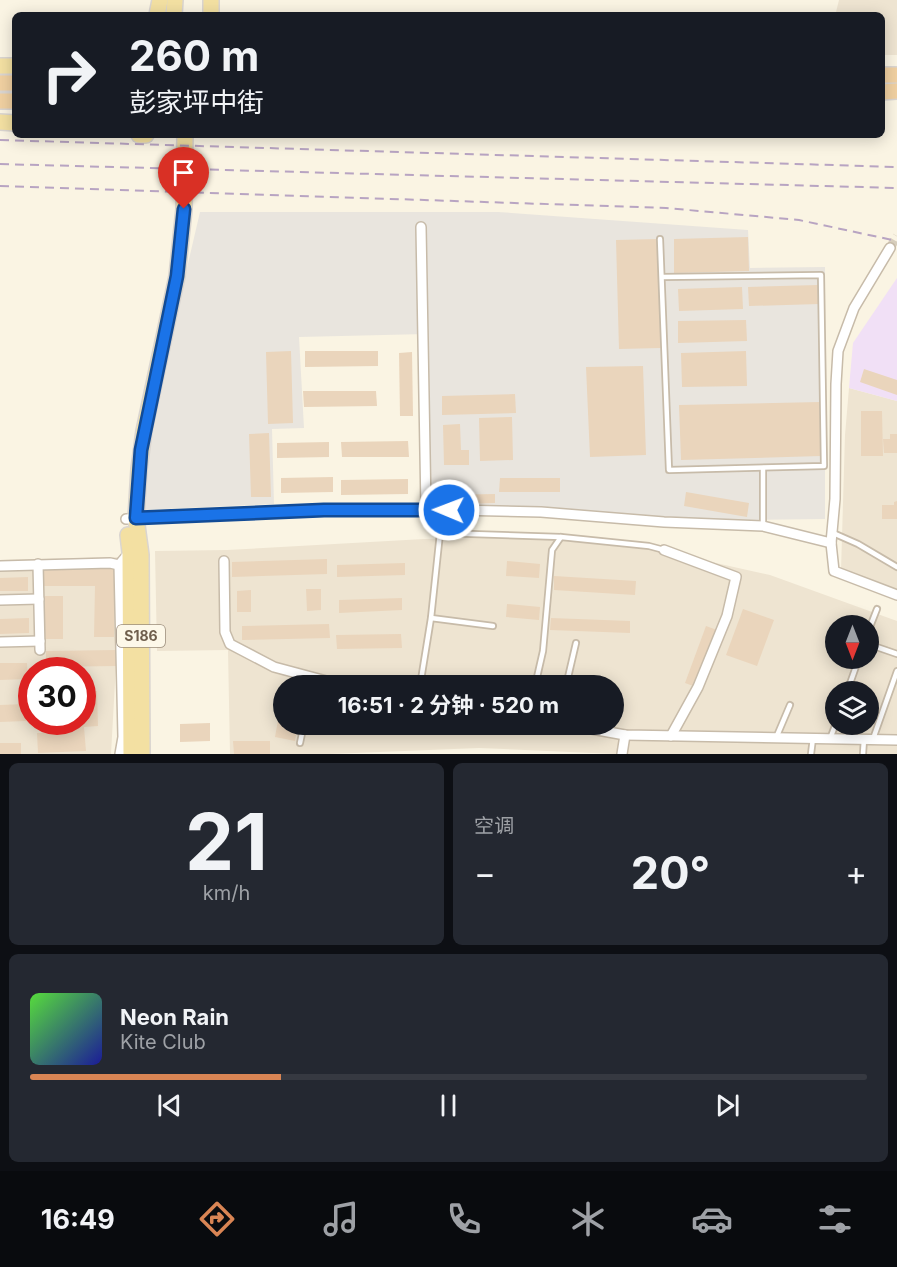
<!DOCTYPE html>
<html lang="zh">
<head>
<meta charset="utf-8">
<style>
	:root { --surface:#171b24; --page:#242831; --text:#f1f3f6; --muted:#9ea1a6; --line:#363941; --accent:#d98554 }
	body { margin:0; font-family:Inter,"Noto Sans SC",sans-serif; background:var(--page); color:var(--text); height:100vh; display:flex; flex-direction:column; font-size:22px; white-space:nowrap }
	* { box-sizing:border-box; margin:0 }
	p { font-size:20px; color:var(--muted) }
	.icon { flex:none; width:33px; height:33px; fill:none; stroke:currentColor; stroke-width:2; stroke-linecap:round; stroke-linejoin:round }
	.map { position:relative; height:754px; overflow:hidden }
	.panel { display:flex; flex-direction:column; gap:9px; padding:9px; background:#0d0f14; flex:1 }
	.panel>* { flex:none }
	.top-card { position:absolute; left:12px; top:12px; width:873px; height:126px; border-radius:9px; box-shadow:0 3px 15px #0003; background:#171b24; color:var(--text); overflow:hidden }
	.needle { width:39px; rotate:180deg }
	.fabs { position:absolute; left:825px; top:615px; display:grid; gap:12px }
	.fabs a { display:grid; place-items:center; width:54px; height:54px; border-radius:50%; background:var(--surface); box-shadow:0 3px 15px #0003; font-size:30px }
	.speed { position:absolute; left:18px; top:657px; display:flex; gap:12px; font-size:30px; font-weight:700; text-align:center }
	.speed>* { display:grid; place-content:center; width:78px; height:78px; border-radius:50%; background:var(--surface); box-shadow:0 3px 15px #0003; line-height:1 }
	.speed .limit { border:9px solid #d22; background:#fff; color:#111 }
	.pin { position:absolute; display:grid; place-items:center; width:51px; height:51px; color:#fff; margin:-62px -26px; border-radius:50% 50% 50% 0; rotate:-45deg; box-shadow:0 0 6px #0007 }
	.pin .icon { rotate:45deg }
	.me { position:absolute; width:66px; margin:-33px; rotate:271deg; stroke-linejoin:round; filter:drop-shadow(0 0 4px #0008) }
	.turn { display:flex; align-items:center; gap:21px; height:126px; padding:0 18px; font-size:27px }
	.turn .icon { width:78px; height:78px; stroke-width:2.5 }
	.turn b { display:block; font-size:42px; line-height:51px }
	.big { font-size:45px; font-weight:700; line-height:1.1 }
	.panel .widget { flex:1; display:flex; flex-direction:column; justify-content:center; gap:9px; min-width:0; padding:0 21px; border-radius:9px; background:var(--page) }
	.panel .dial { align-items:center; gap:0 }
	.dial b { font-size:78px; line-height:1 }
	.song { display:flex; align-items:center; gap:18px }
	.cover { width:72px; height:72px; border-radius:9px; background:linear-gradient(135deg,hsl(110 70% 55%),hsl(240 70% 35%)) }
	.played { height:6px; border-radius:3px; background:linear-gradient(90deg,var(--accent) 30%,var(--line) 30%) }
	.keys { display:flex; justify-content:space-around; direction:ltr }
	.heat { display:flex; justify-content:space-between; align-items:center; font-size:33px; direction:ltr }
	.panel .tiles { flex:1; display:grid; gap:9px; grid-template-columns:1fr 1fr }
	.widget:last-child { grid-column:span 2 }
	.trip { position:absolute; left:273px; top:675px; width:351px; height:60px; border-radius:30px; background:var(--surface); box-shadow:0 3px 15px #0003; font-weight:700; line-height:60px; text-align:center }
	.menu { display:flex; height:96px; justify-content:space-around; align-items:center; background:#090b0e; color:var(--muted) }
	.menu .icon { width:42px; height:42px }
	.menu .current { color:var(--accent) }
	.menu b { font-size:27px; color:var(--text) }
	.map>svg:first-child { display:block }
</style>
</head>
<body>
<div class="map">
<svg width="897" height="754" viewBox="0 0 897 754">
	<rect width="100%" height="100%" fill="#faf4e3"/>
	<g fill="#eee4d1" fill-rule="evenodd">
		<path d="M839,0H897V55H882V15H838L836,12Z"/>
		<path d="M849,388L897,401V594L841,571L845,435Z"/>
		<path d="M527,537L662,551L770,575L897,621V754H615L479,748L330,754H230L228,650L157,651L155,551L227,550L424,539ZM836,626H868V658H836ZM284,686H614V724H284ZM836,692H868V724H836Z"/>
		<path d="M122,557L111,754H0V560ZM32,670H82V722H32Z"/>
	</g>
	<path fill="#e9e5de" d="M200,212H498L748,230L750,268L825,267V519L678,521L555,508H430L426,334L299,337L304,428L272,429L274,504L144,510L146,444Z"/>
	<path fill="#f1e0f6" d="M897,278V401L849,388L853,343Z"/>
	<g fill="#ead5bc">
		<path d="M748,237L749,271L674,273V239Z"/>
		<path d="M658,239L661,348L619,349L616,240Z"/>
		<path d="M818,285L819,304L749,306L748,287Z"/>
		<path d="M742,287L743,309L679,311L678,289Z"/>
		<path d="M746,320L747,341L678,343V321Z"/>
		<path d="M291,351L293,423L268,424L266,352Z"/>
		<path d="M305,351H378V366L305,367Z"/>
		<path d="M746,351L747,386L682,387L681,353Z"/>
		<path d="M412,352L413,416H400L399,353Z"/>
		<path d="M643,366L646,455L590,457L586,367Z"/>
		<path d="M864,369L897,380V395L860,382Z"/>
		<path d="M303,391H376L377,406L304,407Z"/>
		<path d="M515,394L516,413L442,415V396Z"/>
		<path d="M820,402L821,456L681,460L679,405Z"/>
		<path d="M861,411H882L883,456H861Z"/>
		<path d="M512,417L513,460L480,461L479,418Z"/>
		<path d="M460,424L461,450H469V465H444L443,425Z"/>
		<path d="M269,433L271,497H251L249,434Z"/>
		<path d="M890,434H897V453H884L883,439H890Z"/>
		<path d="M408,441L409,457H342L341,442Z"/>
		<path d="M329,442V457L277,458V443Z"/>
		<path d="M333,477V492L281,493V478Z"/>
		<path d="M500,478H560V492H499Z"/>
		<path d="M408,479V494L341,495V480Z"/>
		<path d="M686,492L749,503L747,517L684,506Z"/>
		<path d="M495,494V503L443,505L442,495Z"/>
		<path d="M897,501V519H882V505H894V502Z"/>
		<path d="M327,559V574L232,577V562Z"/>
		<path d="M507,561L540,564L539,578L506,576Z"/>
		<path d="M405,563V575L337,577V565Z"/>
		<path d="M44,569H115L114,637H94L95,586H44Z"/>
		<path d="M554,576L636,581L635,595L554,590Z"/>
		<path d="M28,577V591H0V578Z"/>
		<path d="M306,589H321V610L307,611Z"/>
		<path d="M251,590V612H237V591Z"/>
		<rect x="45" y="596" width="18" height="43"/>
		<path d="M402,598V610L339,613V600Z"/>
		<path d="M507,604L540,607L539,620L506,617Z"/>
		<path d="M743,609L774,620L757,666L726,655Z"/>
		<path d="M29,618V633L0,634V619Z"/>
		<path d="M551,618L630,621V633L550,630Z"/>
		<path d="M329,624L330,638L242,640V626Z"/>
		<path d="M706,626L717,630L696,687L685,683Z"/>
		<path d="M401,634L402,648L337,649L336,635Z"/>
		<path d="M116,650V666L46,667V651Z"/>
		<path d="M0,663H27L28,679L0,680Z"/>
		<path d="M82,691H97L98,726L84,727L86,751L38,753L37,733L68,732V722H82Z"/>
		<path d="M282,698H284V724H298L295,741L275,737Z"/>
		<path d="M25,704L26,721L0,722V705Z"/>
		<path d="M210,723V741L180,742V724Z"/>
		<path d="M233,741H270V754H234Z"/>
		<rect x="0" y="743" width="21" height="11"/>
	</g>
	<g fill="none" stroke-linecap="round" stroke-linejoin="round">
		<path stroke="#d7cebd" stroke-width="9" stroke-dasharray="9 4.5" stroke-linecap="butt" d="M890,248L897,236"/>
		<g stroke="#c7bba9" stroke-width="8">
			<g id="service">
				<path d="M660,239L669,470L824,466L821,275L662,277"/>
				<path d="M763,468V525"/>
				<path d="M833,533L858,544L897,567"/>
				<path d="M431,618L493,626"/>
				<path d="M868,632L877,609"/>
				<path d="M868,644L897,654"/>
				<path d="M420,686L431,618L440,533L561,537L649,546L664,550"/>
				<path d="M535,686L543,651L552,550L561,537"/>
				<path d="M566,686L576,643"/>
				<path d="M847,692L859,658"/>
				<path d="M776,738L790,705"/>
				<path d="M830,739L836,723"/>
				<path d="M873,739L897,671"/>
				<path d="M300,743L304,724"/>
				<path d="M811,754L813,738"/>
				<path d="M863,754L864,739"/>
			</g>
		</g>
		<g stroke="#c7bba9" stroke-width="12">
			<g id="minor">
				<path d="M421,227L426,509"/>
				<path d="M126,519L324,510L413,509L541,512L664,522L763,526L831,543L835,499L836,384L838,351L854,308L890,248"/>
				<path d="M831,543L834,571L897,595"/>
				<path d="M664,550L736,577L727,616L698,687L671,736"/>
				<path d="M224,561L225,632L230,644L274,667L345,686"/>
				<path d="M38,564L40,650"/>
				<path d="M0,566L110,563L119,565"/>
				<path d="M0,600L39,599"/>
				<path d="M0,642L40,641"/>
				<path d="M564,724L625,735L897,740"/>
				<path d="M120,754L123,737L119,565L129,553"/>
				<path d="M622,754L625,735"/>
			</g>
		</g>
		<g stroke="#dad5d0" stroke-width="18">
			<g id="primary">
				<path d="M211,0V15"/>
				<path d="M157,15L160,0"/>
				<path d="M174,15L175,0"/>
				<path d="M0,66H15"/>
				<path d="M0,122L15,123"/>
				<path d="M139,135H146"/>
				<path d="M128,535L130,552L131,754"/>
				<path d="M142,754L141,555L136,518L139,469L144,431L177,276L184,209L185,135"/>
			</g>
		</g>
		<g stroke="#dad5d0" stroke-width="18">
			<g id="trunk">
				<path d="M882,75H897"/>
				<path d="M0,83H15"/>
				<path d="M882,92L897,91"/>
				<path d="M0,101H15"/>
			</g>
		</g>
		<use href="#service" stroke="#fff" stroke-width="4.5"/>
		<use href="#minor" stroke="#fff" stroke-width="9"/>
		<use href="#primary" stroke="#f3e0a2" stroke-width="15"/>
		<use href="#trunk" stroke="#f0d0a1" stroke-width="15"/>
		<g stroke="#b8a4c2" stroke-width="2" stroke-dasharray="9 6" stroke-linecap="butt">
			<path d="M0,140L897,167"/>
			<path d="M0,164L897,188"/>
			<path d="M0,186L666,208L799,220L897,241"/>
		</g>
	</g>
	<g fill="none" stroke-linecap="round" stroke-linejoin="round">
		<g stroke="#114b97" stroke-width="15">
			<path id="route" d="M184,209L177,276L141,450L136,518L324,510H449"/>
		</g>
		<use href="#route" stroke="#1a73e8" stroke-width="10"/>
	</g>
	<g text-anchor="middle" stroke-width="6" stroke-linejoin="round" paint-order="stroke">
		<rect fill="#fdf8e9" stroke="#9a8c7b" stroke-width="1.5" x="117" y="625" width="48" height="22" rx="4.5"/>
		<g font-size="14" font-weight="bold" fill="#6f5e4c">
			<text x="141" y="641">S186</text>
		</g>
	</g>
</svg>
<div class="fabs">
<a><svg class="needle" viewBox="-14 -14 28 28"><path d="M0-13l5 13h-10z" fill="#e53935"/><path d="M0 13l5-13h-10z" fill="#9ea1a6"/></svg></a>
<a><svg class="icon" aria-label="layers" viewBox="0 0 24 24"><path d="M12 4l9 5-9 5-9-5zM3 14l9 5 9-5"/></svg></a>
</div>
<div class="speed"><div class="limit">30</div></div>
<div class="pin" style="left:184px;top:209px;background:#d93025"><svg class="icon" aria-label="arrive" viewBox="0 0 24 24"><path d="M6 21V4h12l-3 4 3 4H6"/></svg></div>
<svg class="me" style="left:449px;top:510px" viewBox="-20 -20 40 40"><circle r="17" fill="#1a73e8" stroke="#fff" stroke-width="3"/><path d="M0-11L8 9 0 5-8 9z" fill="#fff"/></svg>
<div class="trip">16:51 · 2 分钟 · 520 m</div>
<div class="top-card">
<div class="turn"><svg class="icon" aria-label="right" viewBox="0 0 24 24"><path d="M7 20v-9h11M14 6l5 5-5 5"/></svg><div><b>260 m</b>彭家坪中街</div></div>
</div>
</div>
<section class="panel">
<div class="tiles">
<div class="widget dial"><b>21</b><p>km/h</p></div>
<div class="widget"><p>空调</p>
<div class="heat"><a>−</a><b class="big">20°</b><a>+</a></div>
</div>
<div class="widget">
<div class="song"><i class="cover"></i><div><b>Neon Rain</b><p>Kite Club</p></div></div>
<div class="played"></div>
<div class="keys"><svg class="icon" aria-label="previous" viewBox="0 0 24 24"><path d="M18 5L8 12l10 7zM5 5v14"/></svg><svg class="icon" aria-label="pause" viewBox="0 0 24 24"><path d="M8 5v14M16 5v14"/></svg><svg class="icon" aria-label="next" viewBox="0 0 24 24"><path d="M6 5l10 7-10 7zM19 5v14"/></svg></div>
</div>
</div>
</section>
<nav class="menu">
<b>16:49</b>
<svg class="icon current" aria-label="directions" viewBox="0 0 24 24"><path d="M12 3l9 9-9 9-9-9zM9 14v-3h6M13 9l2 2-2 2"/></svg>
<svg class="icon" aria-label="music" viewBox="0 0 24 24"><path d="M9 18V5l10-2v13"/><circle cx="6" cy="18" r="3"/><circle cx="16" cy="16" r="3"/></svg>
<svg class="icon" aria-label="phone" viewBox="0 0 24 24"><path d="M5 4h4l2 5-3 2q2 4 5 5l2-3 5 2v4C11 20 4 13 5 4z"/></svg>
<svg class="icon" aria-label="climate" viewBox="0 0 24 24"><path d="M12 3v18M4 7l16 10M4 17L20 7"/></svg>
<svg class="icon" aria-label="car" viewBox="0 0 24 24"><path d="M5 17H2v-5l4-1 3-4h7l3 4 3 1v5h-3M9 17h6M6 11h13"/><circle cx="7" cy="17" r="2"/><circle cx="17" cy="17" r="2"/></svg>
<svg class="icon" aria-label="filters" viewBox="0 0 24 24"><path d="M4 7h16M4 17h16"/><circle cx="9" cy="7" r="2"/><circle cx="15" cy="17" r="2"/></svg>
</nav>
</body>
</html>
